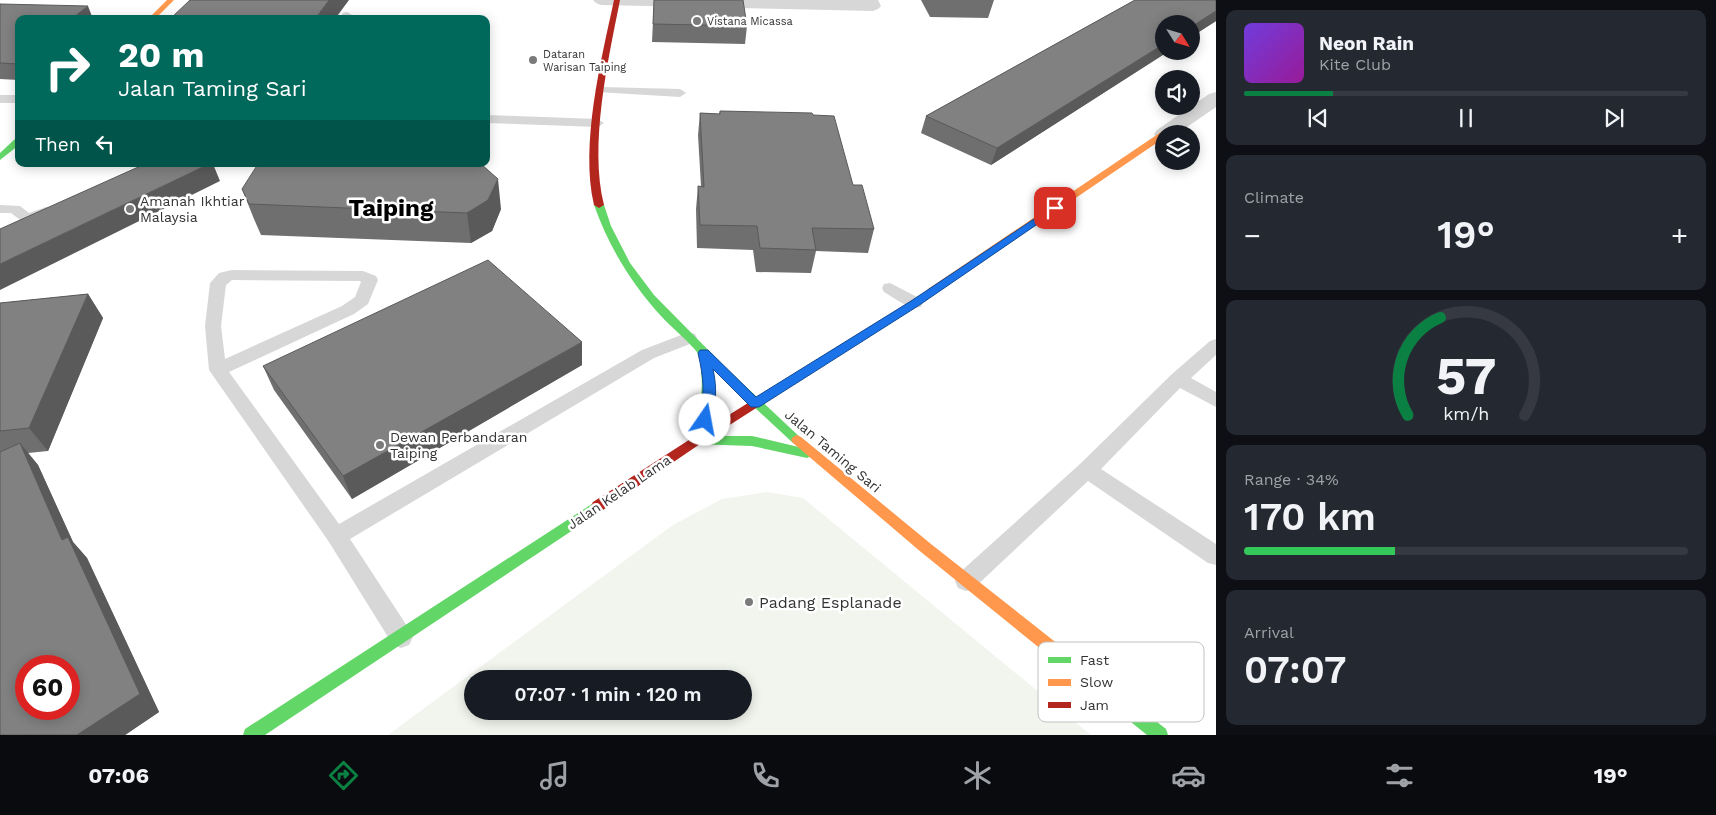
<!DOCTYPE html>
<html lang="en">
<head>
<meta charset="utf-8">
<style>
	:root { --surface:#171b24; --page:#242831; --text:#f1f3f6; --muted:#9ea1a6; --line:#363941; --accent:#0b8043 }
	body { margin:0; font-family:"Work Sans",sans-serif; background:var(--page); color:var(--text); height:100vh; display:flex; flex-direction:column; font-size:19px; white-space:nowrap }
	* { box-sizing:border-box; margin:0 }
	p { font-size:16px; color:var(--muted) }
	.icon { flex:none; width:28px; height:28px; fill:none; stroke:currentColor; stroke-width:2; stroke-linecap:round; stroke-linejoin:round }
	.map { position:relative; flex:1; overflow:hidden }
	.panel { display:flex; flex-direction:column; gap:10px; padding:10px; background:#0d0f14; width:500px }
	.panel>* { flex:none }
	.hud { position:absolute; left:15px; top:15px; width:475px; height:152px; border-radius:10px; box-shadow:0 2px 12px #0003; background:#00695c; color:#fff; overflow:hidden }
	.needle { width:32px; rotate:127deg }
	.fabs { position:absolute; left:1155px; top:15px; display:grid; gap:10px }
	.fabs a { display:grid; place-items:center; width:45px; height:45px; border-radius:50%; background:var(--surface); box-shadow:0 2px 12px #0003; font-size:25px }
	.speed { position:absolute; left:15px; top:655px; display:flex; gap:10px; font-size:25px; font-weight:700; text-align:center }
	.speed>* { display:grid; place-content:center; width:65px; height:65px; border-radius:50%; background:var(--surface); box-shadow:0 2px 12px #0003; line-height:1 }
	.speed .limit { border:8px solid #d22; background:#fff; color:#111 }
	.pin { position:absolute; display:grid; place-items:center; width:42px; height:42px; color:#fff; margin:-21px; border-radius:10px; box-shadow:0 2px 8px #0006 }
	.me { position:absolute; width:55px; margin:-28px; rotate:12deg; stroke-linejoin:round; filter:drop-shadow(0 0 4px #0008) }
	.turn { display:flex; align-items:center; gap:18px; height:105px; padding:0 20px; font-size:22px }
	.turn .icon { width:65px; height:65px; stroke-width:2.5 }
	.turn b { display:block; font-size:35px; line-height:42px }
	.then { display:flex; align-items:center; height:48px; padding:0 20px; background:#0003; gap:10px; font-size:19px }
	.big { font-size:38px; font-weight:600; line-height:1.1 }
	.panel .tile { flex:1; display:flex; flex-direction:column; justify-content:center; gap:8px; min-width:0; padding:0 18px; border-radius:10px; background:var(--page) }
	.panel .dial { align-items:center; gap:0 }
	.dial svg { height:130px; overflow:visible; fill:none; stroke:var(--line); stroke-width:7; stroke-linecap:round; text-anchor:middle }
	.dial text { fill:var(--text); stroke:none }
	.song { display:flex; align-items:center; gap:15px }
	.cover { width:60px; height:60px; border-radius:8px; background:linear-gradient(135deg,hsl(260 70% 55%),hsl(300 70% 35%)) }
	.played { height:5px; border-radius:2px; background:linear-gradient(90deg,var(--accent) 20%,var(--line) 20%) }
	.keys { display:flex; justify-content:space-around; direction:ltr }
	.heat { display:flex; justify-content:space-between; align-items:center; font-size:28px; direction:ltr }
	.charge { height:8px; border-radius:4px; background:linear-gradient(90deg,#34c759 34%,var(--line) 0) }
	.trip { position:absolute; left:464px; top:670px; width:288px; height:50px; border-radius:25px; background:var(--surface); box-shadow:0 2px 12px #0003; font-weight:600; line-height:50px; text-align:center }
	.menu { display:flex; height:80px; justify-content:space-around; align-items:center; background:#090b0e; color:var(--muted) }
	.menu .icon { width:35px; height:35px }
	.menu .on { color:var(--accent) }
	.menu b { font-size:22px; color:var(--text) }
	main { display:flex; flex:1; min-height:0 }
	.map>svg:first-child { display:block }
</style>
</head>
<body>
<main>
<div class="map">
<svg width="1216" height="735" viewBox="0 0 1216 735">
	<rect width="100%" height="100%" fill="#fff"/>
	<path fill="#f1f5ed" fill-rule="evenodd" d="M767,492L803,498L1091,735H388L673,525L722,499ZM472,679H742V711H472Z"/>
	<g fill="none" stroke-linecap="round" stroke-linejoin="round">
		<g fill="#d7d7d7" fill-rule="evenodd">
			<path d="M347,12L352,15L349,19H339L343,13Z"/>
			<path d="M601,87L680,89L686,93L680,97L597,92L595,90L597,88Z"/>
			<rect x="0" y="95" width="19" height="8"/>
			<path d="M486,115L598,119L604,123L598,127L486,123Z"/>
			<path d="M0,205L20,206L29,213L46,207L51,208L53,211L51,214C31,222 29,228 11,213H0Z"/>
			<path d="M232,270L363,271L376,276L378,280L368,304L354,314L229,372L339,524L642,350L689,332L695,334L697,338L695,342L654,358L350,539L409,629L413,637L409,645L401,648L393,645L329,542L209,370L205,326L210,283L219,273ZM232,280L360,281L361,282L355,297L342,306L225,359L221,326L226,285Z"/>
			<path d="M890,283L921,299L923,303L921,307C908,310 895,298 884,292L882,288L884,284Z"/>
			<path d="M1216,339V355L1191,378L1216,392V407L1180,388L1101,469L1216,544V565L1208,563L1088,481L974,588L966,591L958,588L955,581L958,574L1080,464L1172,374L1210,341Z"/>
		</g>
		<g fill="#d7d7d7" fill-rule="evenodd">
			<path d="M593,0H878L881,6L878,9L873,11L601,5L596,3Z"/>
			<path d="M1216,92V107L1177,134H1164V140L1157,138L1154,134L1157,130L1209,94Z"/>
		</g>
		<g fill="#63d668" fill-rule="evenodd">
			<path d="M16,138H19V145L0,160V153Z"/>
			<path d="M599,202L604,205L611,226L630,263L654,295L724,366L803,440L801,443H793L712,368L713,397L704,436H752L811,450L813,453L811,456L807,458L752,446L692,444L690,441C698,417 704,395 701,370C701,365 701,358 699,355C694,346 669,325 661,316C631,283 609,247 594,205Z"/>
			<path d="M598,500L603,502L605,506L603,510L265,735H243L245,729Z"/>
			<path d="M1100,679L1106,682L1166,729L1168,735H1147L1094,692L1092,687L1094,682Z"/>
		</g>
		<g fill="#ff974d" fill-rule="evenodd">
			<path d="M167,0H174L155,19H148Z"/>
			<path d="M1161,132L1168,134H1164V138L936,293H928L927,291L928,289Z"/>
			<path d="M797,435L801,437L931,544L1106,682L1108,687L1106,692L1100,695L1094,692L921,552L793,443L791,440L793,437Z"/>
		</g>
		<g fill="#b3261e" fill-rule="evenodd">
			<path d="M614,0H620C608,61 589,144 604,205L599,208L594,205C580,144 601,61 614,0Z"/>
			<path d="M932,288L937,291L936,293L700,444L603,510L598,512L593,510L591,506L593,502L692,438Z"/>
		</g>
	</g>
	<g fill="#6f6f6f">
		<path d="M654,0L747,26L745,44L652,42Z"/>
		<path d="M921,0H994L988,18L930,17Z"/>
		<path d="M1135,0H1216V21L1191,37V24H1164V51H1169L991,165L921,133L926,116Z"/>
		<path d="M0,4L92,17H99L100,19H19V80L0,79Z"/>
		<path d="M720,111L813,115L853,185L874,229L868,253L816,251L811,273L756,272L753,250L697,248L696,209L698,186H701L698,135L700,113L719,114Z"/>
		<path d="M242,189L501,209L492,231L471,243L261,235L254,219Z"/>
		<path d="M88,294L103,318L48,451L28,453L38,465L73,542L87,558L159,712L125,735H0V303Z"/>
		<path d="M582,365L352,499L274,390L263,366Z"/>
	</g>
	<g fill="#5a5a5a">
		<path d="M329,0H349L335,19H315Z"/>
		<path d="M88,6L93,19L75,16Z"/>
		<path d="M1216,11V21L1191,37V27Z"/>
		<path d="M1164,44V51H1169L991,165L997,148Z"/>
		<path d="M209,164H213L220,181L0,290V264Z"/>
		<path d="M498,179L501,209L492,231L471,243L467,213Z"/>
		<path d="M88,294L103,318L48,451L29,428Z"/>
		<path d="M582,342V365L352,499L343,476Z"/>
		<path d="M20,443L38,465L73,542L87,558L159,712L125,735H77L62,540Z"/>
	</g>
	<g fill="#818181" stroke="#5a5a5a" fill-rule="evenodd">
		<path d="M190,0H329L315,19H170Z"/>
		<path d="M654,0H743L747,26L653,24Z"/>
		<path d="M1135,0H1216V11L1191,27V24H1164V44L997,148L926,116Z"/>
		<path d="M0,4L88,6L75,16L99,17L97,19H19V64L0,63Z"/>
		<path d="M720,111L812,113L813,115L834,116L853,185H862L874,229L812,228L816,250L760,248L757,226L700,225L698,186L704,187L700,113L720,114Z"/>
		<path d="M145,164H209L0,264V229Z"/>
		<path d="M258,164H481L498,179L488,200L467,213L249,204L242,189Z"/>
		<path d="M488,260L582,342L343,476L263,366Z"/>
		<path d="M88,294L29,428L0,431V303Z"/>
		<path d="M20,443L62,540L68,537L140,694L77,735H0V452ZM26,666H69V709H26Z"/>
	</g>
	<path fill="#1a73e8" stroke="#114b97" d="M1055,205L1058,206V210L918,306L759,407H751L713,369C717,387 717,407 709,423H700L699,420C705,394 704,379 698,353L700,350H708L756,397L911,301Z"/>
	<g fill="#7a7a7a" stroke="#fff" stroke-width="2">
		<circle cx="697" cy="21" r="5"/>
		<circle cx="533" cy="60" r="5"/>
		<circle cx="130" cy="209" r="5"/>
		<circle cx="380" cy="445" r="5"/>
		<circle cx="749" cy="602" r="5"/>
	</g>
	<g text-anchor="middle" stroke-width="5" stroke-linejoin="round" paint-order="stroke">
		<g font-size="11" fill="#333" stroke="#fff" text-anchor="start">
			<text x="707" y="25">Vistana Micassa</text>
			<text x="543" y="58">Dataran<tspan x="543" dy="13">Warisan Taiping</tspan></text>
		</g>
		<g font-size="14" fill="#333" stroke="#fff" text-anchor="start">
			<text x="140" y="206">Amanah Ikhtiar<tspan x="140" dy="16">Malaysia</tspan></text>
			<text x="390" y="442">Dewan Perbandaran<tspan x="390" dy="16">Taiping</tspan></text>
		</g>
		<g font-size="14" fill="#333" stroke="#fff">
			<text transform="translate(833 451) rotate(40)" y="5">Jalan Taming Sari</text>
			<text transform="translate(619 492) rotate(-34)" y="5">Jalan Kelab Lama</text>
		</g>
		<g font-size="16" fill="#333" stroke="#fff" text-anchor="start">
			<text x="759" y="608">Padang Esplanade</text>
		</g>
		<g font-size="24" font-weight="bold" fill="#000" stroke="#fff">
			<text x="391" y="216">Taiping</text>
		</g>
	</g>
	<rect x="1038" y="642" width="166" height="80" rx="8" fill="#fff" stroke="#c2c2c2" stroke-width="1"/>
	<rect x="1048" y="657" width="23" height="6" fill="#63d668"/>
	<rect x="1048" y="679" width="23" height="7" fill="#ff974d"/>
	<rect x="1048" y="702" width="23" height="6" fill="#b3261e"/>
	<g font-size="14" fill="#333">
		<text x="1080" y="665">Fast</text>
		<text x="1080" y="687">Slow</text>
		<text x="1080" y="710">Jam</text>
	</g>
</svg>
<div class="fabs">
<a><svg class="needle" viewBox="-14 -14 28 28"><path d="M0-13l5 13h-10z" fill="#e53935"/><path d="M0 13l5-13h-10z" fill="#9ea1a6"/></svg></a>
<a><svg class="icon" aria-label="sound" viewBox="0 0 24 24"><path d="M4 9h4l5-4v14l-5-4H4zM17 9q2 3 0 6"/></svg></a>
<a><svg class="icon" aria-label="layers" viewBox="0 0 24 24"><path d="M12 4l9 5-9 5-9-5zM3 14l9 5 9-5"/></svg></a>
</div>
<div class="speed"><div class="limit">60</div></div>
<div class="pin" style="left:1055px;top:208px;background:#d93025"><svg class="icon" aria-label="arrive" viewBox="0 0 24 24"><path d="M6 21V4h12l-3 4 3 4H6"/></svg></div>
<svg class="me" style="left:705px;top:420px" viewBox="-20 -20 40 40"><circle r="19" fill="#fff"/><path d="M0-13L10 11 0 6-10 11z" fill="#1a73e8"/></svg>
<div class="trip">07:07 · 1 min · 120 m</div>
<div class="hud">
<div class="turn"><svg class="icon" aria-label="right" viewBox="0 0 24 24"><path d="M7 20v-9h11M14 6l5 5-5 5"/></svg><div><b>20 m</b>Jalan Taming Sari</div></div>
<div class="then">Then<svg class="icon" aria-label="left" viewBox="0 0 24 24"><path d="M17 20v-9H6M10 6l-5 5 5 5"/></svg></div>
</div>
</div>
<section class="panel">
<div class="tile">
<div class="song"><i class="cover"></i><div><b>Neon Rain</b><p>Kite Club</p></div></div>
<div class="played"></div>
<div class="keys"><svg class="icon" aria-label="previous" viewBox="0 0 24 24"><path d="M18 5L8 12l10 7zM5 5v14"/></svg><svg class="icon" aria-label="pause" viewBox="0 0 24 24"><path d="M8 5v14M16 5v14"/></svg><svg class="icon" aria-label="next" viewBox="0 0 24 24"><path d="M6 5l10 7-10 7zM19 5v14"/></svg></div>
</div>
<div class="tile"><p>Climate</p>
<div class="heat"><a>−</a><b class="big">19°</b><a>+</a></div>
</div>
<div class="tile dial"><svg viewBox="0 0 100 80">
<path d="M14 69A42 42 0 1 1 86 69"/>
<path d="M14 69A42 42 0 0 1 34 9" stroke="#0b8043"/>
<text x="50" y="56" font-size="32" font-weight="700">57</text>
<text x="50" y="72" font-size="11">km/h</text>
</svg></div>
<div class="tile"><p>Range · 34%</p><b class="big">170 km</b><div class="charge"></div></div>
<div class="tile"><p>Arrival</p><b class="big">07:07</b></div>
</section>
</main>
<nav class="menu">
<b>07:06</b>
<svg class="icon on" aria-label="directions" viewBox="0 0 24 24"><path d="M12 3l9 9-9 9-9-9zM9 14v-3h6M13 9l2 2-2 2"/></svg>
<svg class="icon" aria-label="music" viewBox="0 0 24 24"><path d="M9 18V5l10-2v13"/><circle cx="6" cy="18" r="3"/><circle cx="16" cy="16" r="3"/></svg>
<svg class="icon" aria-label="phone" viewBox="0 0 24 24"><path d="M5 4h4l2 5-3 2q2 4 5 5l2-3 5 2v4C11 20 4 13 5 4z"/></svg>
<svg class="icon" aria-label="climate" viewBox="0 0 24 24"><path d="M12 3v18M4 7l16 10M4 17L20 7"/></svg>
<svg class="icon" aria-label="car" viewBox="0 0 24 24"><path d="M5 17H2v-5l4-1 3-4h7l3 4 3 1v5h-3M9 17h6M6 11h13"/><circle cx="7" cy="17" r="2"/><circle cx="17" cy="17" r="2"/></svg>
<svg class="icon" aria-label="filters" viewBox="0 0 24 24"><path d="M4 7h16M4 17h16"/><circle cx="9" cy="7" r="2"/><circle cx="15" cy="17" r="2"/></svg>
<b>19°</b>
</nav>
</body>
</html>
